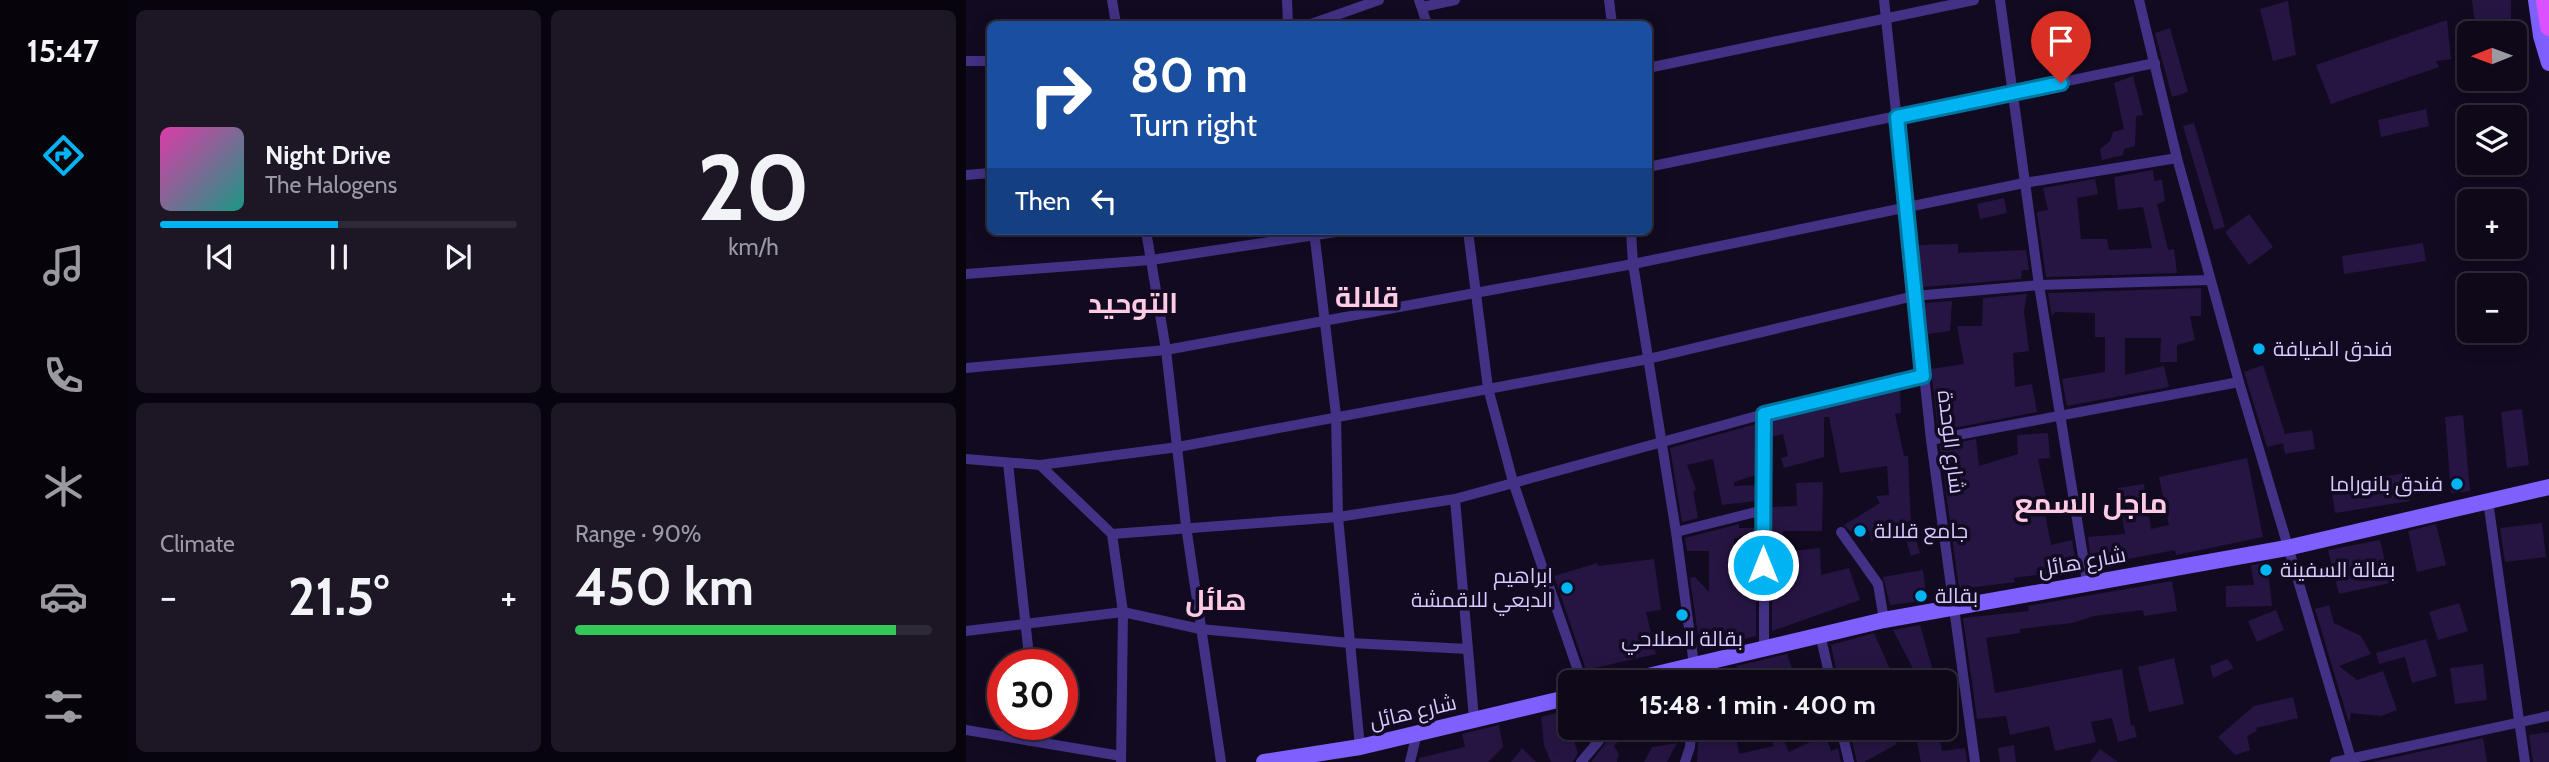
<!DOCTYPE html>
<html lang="en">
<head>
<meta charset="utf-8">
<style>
	:root { --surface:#0e0818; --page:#1c1625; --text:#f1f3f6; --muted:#9b9aa2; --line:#2e2937; --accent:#00b4f4 }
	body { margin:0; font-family:Cabin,Cairo,sans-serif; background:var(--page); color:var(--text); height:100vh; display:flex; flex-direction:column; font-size:26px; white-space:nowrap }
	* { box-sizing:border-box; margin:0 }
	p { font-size:23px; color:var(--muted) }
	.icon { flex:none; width:38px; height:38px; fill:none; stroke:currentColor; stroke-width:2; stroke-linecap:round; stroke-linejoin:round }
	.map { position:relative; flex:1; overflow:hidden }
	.details { display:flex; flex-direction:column; gap:10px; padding:10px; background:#08040d; width:840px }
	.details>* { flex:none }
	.hud { position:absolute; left:21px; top:21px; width:665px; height:214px; border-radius:10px; box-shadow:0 4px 18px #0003,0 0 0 2px var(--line); background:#1a4fa0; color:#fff; overflow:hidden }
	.needle { width:46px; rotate:269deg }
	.fabs { position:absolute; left:1491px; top:21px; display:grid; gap:14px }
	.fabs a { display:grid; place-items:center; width:70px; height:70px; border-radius:10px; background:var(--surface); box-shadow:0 4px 18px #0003,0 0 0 2px var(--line); font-size:35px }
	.speed { position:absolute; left:21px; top:649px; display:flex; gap:14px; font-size:35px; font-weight:700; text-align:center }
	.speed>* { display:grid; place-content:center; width:91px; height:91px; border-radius:50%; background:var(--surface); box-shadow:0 4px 18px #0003,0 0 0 2px var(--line); line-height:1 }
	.speed .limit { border:10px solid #d22; background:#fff; color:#111 }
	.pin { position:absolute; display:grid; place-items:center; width:60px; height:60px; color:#fff; margin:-72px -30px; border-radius:50% 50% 50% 0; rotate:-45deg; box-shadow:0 0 7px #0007 }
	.pin .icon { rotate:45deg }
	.me { position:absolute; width:77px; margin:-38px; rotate:0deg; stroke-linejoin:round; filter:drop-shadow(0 0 5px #0008) }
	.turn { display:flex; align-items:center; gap:24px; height:147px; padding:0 28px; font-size:32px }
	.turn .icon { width:91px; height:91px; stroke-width:2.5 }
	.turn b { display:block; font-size:49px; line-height:60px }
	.then { display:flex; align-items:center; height:66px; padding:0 28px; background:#0003; gap:14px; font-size:26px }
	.big { font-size:52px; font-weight:700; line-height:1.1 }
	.details .widget { flex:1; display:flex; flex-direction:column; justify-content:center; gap:10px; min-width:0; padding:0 24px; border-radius:10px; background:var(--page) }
	.details .dial { align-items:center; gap:0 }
	.dial b { font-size:91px; line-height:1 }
	.song { display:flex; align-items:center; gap:21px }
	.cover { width:84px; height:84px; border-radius:10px; background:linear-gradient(135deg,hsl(320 70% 55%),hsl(170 70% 35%)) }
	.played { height:7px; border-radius:4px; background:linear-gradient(90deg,var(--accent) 50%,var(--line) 50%) }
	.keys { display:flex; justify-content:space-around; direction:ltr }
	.heat { display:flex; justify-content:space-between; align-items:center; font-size:38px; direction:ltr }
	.charge { height:10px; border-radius:5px; background:linear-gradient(90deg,#34c759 90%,var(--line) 0) }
	.details .tiles { flex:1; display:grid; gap:10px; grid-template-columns:repeat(2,1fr) }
	.trip { position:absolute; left:592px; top:670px; width:399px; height:70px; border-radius:10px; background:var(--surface); box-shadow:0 4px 18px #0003,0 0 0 2px var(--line); font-weight:700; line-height:70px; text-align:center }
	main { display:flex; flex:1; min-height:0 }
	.dock { display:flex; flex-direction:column; width:126px; justify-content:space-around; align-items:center; background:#06030a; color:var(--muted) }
	.dock .icon { width:49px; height:49px }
	.dock .selected { color:var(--accent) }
	.dock b { font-size:32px; color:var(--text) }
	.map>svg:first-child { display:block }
</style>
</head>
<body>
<main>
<nav class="dock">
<b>15:47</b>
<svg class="icon selected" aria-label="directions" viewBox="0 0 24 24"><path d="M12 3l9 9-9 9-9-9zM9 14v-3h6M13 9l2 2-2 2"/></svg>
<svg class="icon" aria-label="music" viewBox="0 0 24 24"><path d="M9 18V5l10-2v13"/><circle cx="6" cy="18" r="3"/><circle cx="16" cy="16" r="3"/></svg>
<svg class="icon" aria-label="phone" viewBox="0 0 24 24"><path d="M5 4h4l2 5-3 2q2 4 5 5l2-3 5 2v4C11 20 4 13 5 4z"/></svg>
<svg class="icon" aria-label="climate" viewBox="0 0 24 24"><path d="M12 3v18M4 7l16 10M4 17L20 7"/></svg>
<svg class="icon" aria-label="car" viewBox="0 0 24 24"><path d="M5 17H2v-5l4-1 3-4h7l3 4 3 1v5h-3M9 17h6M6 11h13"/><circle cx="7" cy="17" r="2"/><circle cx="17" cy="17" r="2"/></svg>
<svg class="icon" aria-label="filters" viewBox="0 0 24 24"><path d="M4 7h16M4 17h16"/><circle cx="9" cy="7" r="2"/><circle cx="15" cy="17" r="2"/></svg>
</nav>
<section class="details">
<div class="tiles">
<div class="widget">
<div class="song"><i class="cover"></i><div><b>Night Drive</b><p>The Halogens</p></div></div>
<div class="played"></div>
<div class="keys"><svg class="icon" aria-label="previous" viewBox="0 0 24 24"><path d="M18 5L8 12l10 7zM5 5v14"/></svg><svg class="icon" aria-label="pause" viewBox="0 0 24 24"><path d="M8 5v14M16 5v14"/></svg><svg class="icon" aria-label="next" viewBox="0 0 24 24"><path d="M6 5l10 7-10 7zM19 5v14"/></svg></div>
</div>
<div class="widget dial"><b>20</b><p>km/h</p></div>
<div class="widget"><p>Climate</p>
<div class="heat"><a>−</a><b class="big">21.5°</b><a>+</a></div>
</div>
<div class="widget"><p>Range · 90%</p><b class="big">450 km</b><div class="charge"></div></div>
</div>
</section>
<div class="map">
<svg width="1583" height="762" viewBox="0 0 1583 762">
	<rect width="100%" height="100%" fill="#120a20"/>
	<g fill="#261543" fill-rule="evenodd">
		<path d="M1506,0H1545V19L1509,24Z"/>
		<path d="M1322,1L1330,55L1307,61L1294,9Z"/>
		<path d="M1481,20L1485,59L1470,61L1473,67L1365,104L1350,65Z"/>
		<path d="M1204,28L1222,92L1206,97L1189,33Z"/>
		<path d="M1167,76L1177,115L1170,116L1169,146L1158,149L1157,155L1136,160L1134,149L1144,141L1147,132L1158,129L1148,83Z"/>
		<path d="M1460,109L1463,126L1415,137L1412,120Z"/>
		<path d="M1228,123L1259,227L1248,230L1217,126Z"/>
		<path d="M1187,170L1188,181L1196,180L1199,201L1191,204L1202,250L1208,249L1211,273L1080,277L1071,212L1082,210L1077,188L1129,179L1132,194L1111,198L1115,239H1141L1143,250L1186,248L1177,207L1152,210L1148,177Z"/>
		<path d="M1038,198L1041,213L1014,219L1011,204Z"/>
		<path d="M1283,214L1307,247L1283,265L1259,232Z"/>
		<path d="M1457,243L1460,261L1378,274L1376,256Z"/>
		<path d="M992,244V253L1060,250L1063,270H1056L1055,279L957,287L952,245Z"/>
		<path d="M1235,288V316H1224L1229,340L1211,345V362H1194L1195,338H1159V375L1198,366L1203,387L1101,406L1096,379L1139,372V337H1129V313L1089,312L1086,316L1082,293Z"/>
		<path d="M1061,294L1058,311L1063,351L1047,353L1049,387L1066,384L1071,412L972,431L965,369L998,364L991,326H1016L1017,298Z"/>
		<path d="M986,301L984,331L962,334L958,303Z"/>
		<path d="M1297,365L1319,434L1346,430L1349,449L1319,454L1317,443L1301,447L1278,372Z"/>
		<path d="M934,390L935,413L929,414L938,456H942L945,525L954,553L945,556L935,525L905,541L904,531H884L878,525L914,503L910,496L923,495L921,466L874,473L863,417H858V457L818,468L815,458L822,456L817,434L806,437V420Z"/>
		<path d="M1556,409L1563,465L1541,468L1535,412Z"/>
		<path d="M1497,415L1504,491L1485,493L1479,417Z"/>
		<path d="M790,424V475L768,482V486L790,485L789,501L756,505L747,459L721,465L730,490L727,491L732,518L716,522L704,448Z"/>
		<path d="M1082,433L1084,458L1072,459L1080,497L1076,498L1085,545L1106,540L1111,569L1048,578L1049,582L993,589L974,446L1010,439L1013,466L1052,454L1051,435Z"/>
		<path d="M1281,458L1297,537L1210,555L1209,550L1126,566L1122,537L1159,534L1152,488L1178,484L1185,529L1203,525L1193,477Z"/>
		<path d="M1440,473L1444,501L1369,513L1365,485Z"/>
		<path d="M857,482L856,531H817V552L854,548L855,575L883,568L894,600L806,631V507L831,506L830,483Z"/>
		<path d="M1576,523L1580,557L1539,562L1534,528Z"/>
		<path d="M773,524V528H790V636L734,649L724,578L729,577L743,592V551H721L719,538ZM788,531L790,581L768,582V539Z"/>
		<path d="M1470,524L1480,565L1451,572L1442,531Z"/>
		<path d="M1414,540L1424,583L1373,594L1362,550Z"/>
		<path d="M688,559L695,610L680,612L690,654L620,670L588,576L631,563L632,566Z"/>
		<path d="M1301,563L1306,606L1260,607V586L1288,585L1285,565Z"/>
		<path d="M957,570L961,600L924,605L917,577Z"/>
		<path d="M1206,581L1211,611L1178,616L1177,610L1128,616L1106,623L1054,629V633L1020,638L1029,693L1156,669L1165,726L1168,725L1171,737L1152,742L1146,718L1125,722L1130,742L1089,751L1083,726L1044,735L1040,716L1011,719L997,618L1063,611L1062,606Z"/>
		<path d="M1493,603L1502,631L1472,640L1463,612Z"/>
		<path d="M1363,605L1368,623L1395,636L1405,654L1373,666L1391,680L1417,671L1431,710L1415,716L1385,713L1383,723L1349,609Z"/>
		<path d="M1310,610L1318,630L1291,642L1282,621Z"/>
		<path d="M954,625L970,682H954L927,630Z"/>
		<path d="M908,633L927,676L912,682H873L865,645Z"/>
		<path d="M1460,639L1471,676L1446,683L1439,657L1413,664L1410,653Z"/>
		<path d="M821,654L831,682H780L770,666Z"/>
		<path d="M1208,658L1218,704L1183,712L1172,667Z"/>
		<path d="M1261,659L1268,668L1247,678L1244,666Z"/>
		<path d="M1517,664L1521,700L1489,704L1484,668Z"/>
		<path d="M1327,697L1332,718L1290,728L1291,731L1281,736L1284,750L1269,755L1252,737L1288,706Z"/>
		<path d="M598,711L612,753L607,762H585L578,745L575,717Z"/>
		<path d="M533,725L537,747L522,762H453V758L499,747L496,734Z"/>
		<path d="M651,728H664L648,746L653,754L651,762H625Z"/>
		<path d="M733,728H769L773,754L808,746L799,728H812L823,752L846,741L841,728H857L865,751L872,748L875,762H731Z"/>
		<path d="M883,728H922L931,744L898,762H891Z"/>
		<path d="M948,728H972L976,751L999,748L1001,762H955Z"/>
		<path d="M1583,732V762H1567L1563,735Z"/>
		<path d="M1517,738L1521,762H1406Z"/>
		<path d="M711,743L701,762H678L686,747Z"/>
		<path d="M1048,745L1050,762H1034L1032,748Z"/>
		<path d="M556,748L570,762H545Z"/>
		<path d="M1134,749L1152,762H1124Z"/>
	</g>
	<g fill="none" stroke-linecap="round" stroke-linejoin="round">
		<g stroke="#423184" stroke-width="10">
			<path d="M146,0L150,24"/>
			<path d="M321,0L322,24"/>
			<path d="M453,0L461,24"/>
			<path d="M643,0L646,24"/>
			<path d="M918,0L965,440L1009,762"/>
			<path d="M1034,0L1073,285L1121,581"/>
			<path d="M1173,0L1211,158L1273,382L1386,762"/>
			<path d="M456,7L489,0"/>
			<path d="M345,24L413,0"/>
			<path d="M0,61H24"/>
			<path d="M682,68L1008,0"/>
			<path d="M682,167L1189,63"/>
			<path d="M0,175L24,173"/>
			<path d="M180,231L200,350L220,526L255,762"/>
			<path d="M348,231L370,415L372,517L394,747"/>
			<path d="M502,231L522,388L547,482L616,682"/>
			<path d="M665,231L667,264L710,532L728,665L727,682"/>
			<path d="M0,274L185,260L376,231"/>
			<path d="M0,368L200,350L667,264L1058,183L1211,158"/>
			<path d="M965,440L1273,382"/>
			<path d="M0,459L74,465L212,447L682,359L948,296L1073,285L1244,280"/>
			<path d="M42,463L64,665"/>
			<path d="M74,465L146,534L157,612L155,762"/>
			<path d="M489,499L508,719"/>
			<path d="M1522,501L1559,762"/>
			<path d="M710,532L798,510"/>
			<path d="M875,532L912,584L918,620"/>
			<path d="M146,534L372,517L489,499L798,414L957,376"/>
			<path d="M0,631L157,612L234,629L384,643L502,649"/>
			<path d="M854,634L865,682"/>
			<path d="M798,648V414"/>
			<path d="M875,728L883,762"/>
			<path d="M0,730L155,756"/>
			<path d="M64,741V724"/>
			<path d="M631,743L643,728"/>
			<path d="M444,762L451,733"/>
			<path d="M615,762L631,743L628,728"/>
			<path d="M719,762L724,747L725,728"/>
			<path d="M1369,762L1583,716"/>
		</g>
		<g stroke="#7f60ff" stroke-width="16">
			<path d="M1570,0L1575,36L1583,63"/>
			<path d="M657,682L918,620L1321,548L1583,487"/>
			<path d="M298,762L394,747L604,697"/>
		</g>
		<path stroke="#db50ff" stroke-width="18" d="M1579,0L1583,27"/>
	</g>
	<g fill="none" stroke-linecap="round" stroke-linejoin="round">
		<g stroke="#00759f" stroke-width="18">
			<path id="route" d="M797,565L798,414L957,376L931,117L1095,83"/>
		</g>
		<use href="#route" stroke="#00b4f4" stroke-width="12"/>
	</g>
	<g fill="#00b4f4" stroke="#120a20" stroke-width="2.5">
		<circle cx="1293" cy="349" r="7"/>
		<circle cx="1491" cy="484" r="7"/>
		<circle cx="894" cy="531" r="7"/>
		<circle cx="1300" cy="570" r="7"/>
		<circle cx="601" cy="588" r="7"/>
		<circle cx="955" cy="596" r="7"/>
		<circle cx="716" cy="615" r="7"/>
	</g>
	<g text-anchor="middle" stroke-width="7" stroke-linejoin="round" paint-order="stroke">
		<g font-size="21" fill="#d8c9ff" stroke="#120a20" text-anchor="start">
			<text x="1307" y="356">فندق الضيافة</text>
			<text x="1477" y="491" text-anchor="end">فندق بانوراما</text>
			<text x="908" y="538">جامع قلالة</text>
			<text x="1314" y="577">بقالة السفينة</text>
			<text x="587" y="583" text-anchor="end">ابراهيم<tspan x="587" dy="24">الدبعي للاقمشة</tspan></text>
			<text x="969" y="603">بقالة</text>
			<text x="716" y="646" text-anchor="middle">بقالة الصلاحي</text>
		</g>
		<g font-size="21" fill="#d8c9ff" stroke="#120a20">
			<text transform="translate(985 442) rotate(83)" y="7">شارع الوحدة</text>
			<text transform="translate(1116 562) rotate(-10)" y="7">شارع هائل</text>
			<text transform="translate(447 712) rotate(-13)" y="7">شارع هائل</text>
		</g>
		<g font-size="28" font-weight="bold" fill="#ffcbe4" stroke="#120a20">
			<text x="401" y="307">قلالة</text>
			<text x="167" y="313">التوحيد</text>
			<text x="1125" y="513">ماجل السمع</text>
			<text x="250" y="610">هائل</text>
		</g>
	</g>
</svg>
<div class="fabs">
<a><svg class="needle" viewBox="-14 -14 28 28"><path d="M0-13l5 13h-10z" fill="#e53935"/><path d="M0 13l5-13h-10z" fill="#9b9aa2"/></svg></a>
<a><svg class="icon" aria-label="layers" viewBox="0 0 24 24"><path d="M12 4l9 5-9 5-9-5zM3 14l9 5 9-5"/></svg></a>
<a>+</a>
<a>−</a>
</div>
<div class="speed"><div class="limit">30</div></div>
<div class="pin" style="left:1095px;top:83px;background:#d93025"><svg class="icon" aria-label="arrive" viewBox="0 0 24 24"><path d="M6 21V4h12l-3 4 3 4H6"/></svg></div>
<svg class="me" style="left:797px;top:565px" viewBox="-20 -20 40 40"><circle r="17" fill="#00b4f4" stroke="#fff" stroke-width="3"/><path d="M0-11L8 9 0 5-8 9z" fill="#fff"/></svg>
<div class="trip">15:48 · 1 min · 400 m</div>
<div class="hud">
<div class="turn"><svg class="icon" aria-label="right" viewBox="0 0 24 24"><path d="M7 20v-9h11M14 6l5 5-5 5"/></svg><div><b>80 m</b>Turn right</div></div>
<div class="then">Then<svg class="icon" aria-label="left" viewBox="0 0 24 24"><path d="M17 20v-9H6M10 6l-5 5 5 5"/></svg></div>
</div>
</div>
</main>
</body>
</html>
